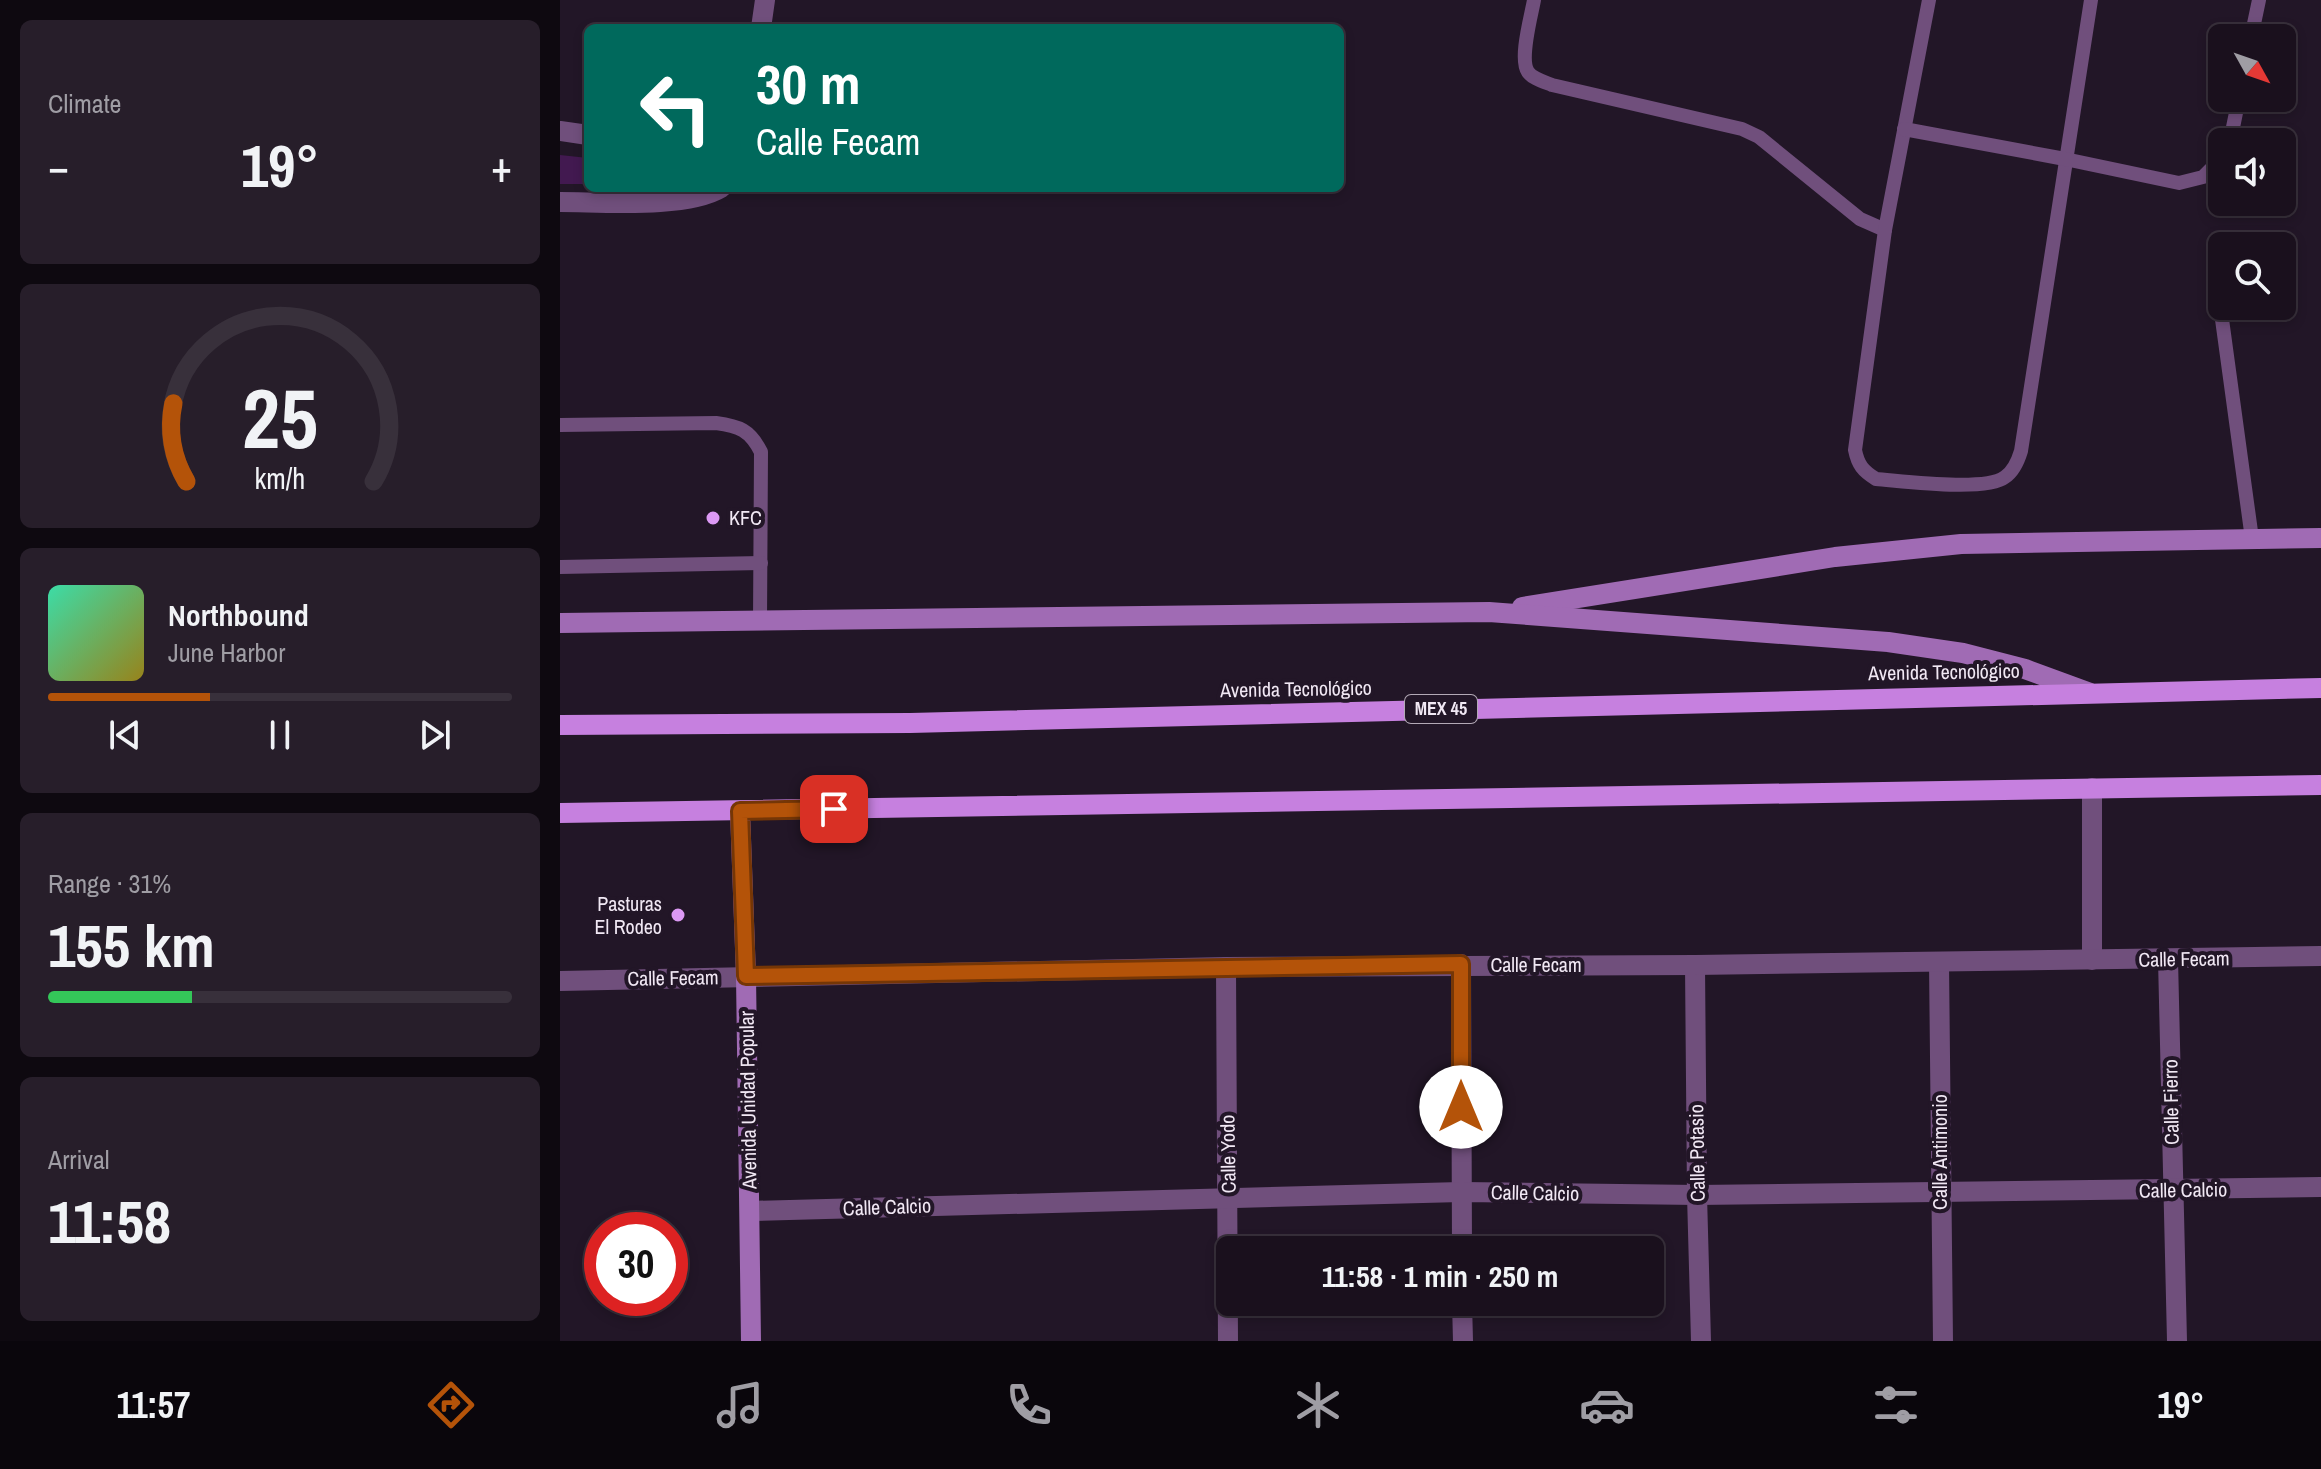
<!DOCTYPE html>
<html lang="en">
<head>
<meta charset="utf-8">
<style>
	:root { --surface:#1a101d; --page:#271e2a; --text:#f1f3f6; --muted:#9f9da4; --line:#38303b; --accent:#b45309 }
	body { margin:0; font-family:"Archivo Narrow",sans-serif; background:var(--page); color:var(--text); height:100vh; display:flex; flex-direction:column; font-size:30px; white-space:nowrap }
	* { box-sizing:border-box; margin:0 }
	p { font-size:26px; color:var(--muted) }
	.icon { flex:none; width:44px; height:44px; fill:none; stroke:currentColor; stroke-width:2; stroke-linecap:round; stroke-linejoin:round }
	.map { position:relative; flex:1; overflow:hidden }
	.panel { display:flex; flex-direction:column; gap:20px; padding:20px; background:#0e0910; width:560px }
	.panel>* { flex:none }
	.banner { position:absolute; left:24px; top:24px; width:760px; height:168px; border-radius:12px; box-shadow:0 4px 12px #0003,0 0 0 2px var(--line); background:#00695c; color:#fff; overflow:hidden }
	.needle { width:52px; rotate:130deg }
	.controls { position:absolute; left:1648px; top:24px; display:grid; gap:16px }
	.controls a { display:grid; place-items:center; width:88px; height:88px; border-radius:12px; background:var(--surface); box-shadow:0 4px 12px #0003,0 0 0 2px var(--line); font-size:40px }
	.speed { position:absolute; left:24px; top:1212px; display:flex; gap:16px; font-size:40px; font-weight:700; text-align:center }
	.speed>* { display:grid; place-content:center; width:104px; height:104px; border-radius:50%; background:var(--surface); box-shadow:0 4px 12px #0003,0 0 0 2px var(--line); line-height:1 }
	.speed .limit { border:12px solid #d22; background:#fff; color:#111 }
	.pin { position:absolute; display:grid; place-items:center; width:68px; height:68px; color:#fff; margin:-34px; border-radius:16px; box-shadow:0 4px 12px #0006 }
	.me { position:absolute; width:88px; margin:-44px; rotate:0deg; stroke-linejoin:round; filter:drop-shadow(0 0 6px #0008) }
	.turn { display:flex; align-items:center; gap:28px; height:168px; padding:0 40px; font-size:36px }
	.turn .icon { width:104px; height:104px; stroke-width:2.5 }
	.turn b { display:block; font-size:56px; line-height:68px }
	.big { font-size:60px; font-weight:800; line-height:1.1 }
	.panel .widget { flex:1; display:flex; flex-direction:column; justify-content:center; gap:12px; min-width:0; padding:0 28px; border-radius:12px; background:var(--page) }
	.panel .dial { align-items:center; gap:0 }
	.dial svg { height:208px; overflow:visible; fill:none; stroke:var(--line); stroke-width:7; stroke-linecap:round; text-anchor:middle }
	.dial text { fill:var(--text); stroke:none }
	.song { display:flex; align-items:center; gap:24px }
	.cover { width:96px; height:96px; border-radius:12px; background:linear-gradient(135deg,hsl(160 70% 55%),hsl(50 70% 35%)) }
	.played { height:8px; border-radius:4px; background:linear-gradient(90deg,var(--accent) 35%,var(--line) 35%) }
	.keys { display:flex; justify-content:space-around; direction:ltr }
	.heat { display:flex; justify-content:space-between; align-items:center; font-size:44px; direction:ltr }
	.charge { height:12px; border-radius:6px; background:linear-gradient(90deg,#34c759 31%,var(--line) 0) }
	.trip { position:absolute; left:656px; top:1236px; width:448px; height:80px; border-radius:12px; background:var(--surface); box-shadow:0 4px 12px #0003,0 0 0 2px var(--line); font-weight:800; line-height:80px; text-align:center }
	.tabs { display:flex; height:128px; justify-content:space-around; align-items:center; background:#0a060c; color:var(--muted) }
	.tabs .icon { width:56px; height:56px }
	.tabs .on { color:var(--accent) }
	.tabs b { font-size:36px; color:var(--text) }
	main { display:flex; flex:1; min-height:0 }
	.map>svg:first-child { display:block }
</style>
</head>
<body>
<main>
<section class="panel">
<div class="widget"><p>Climate</p>
<div class="heat"><a>−</a><b class="big">19°</b><a>+</a></div>
</div>
<div class="widget dial"><svg viewBox="0 0 100 80">
<path d="M14 69A42 42 0 1 1 86 69"/>
<path d="M14 69A42 42 0 0 1 9 39" stroke="#b45309"/>
<text x="50" y="56" font-size="32" font-weight="700">25</text>
<text x="50" y="72" font-size="11">km/h</text>
</svg></div>
<div class="widget">
<div class="song"><i class="cover"></i><div><b>Northbound</b><p>June Harbor</p></div></div>
<div class="played"></div>
<div class="keys"><svg class="icon" aria-label="previous" viewBox="0 0 24 24"><path d="M18 5L8 12l10 7zM5 5v14"/></svg><svg class="icon" aria-label="pause" viewBox="0 0 24 24"><path d="M8 5v14M16 5v14"/></svg><svg class="icon" aria-label="next" viewBox="0 0 24 24"><path d="M6 5l10 7-10 7zM19 5v14"/></svg></div>
</div>
<div class="widget"><p>Range · 31%</p><b class="big">155 km</b><div class="charge"></div></div>
<div class="widget"><p>Arrival</p><b class="big">11:58</b></div>
</section>
<div class="map">
<svg width="1761" height="1341" viewBox="0 0 1761 1341">
	<rect width="100%" height="100%" fill="#221627"/>
	<path fill="#421950" d="M0,155L28,158V184H0Z"/>
	<g fill="none" stroke-linecap="round" stroke-linejoin="round">
		<g stroke="#704f7c" stroke-width="14">
			<path d="M974,0C971,17 959,59 968,72C973,79 985,82 992,85L1182,129L1199,137L1300,219L1325,230"/>
			<path d="M1369,0L1325,230L1295,450C1298,465 1303,471 1316,479C1343,481 1426,492 1445,477C1454,471 1458,461 1461,451L1531,0"/>
			<path d="M1691,38L1699,0"/>
			<path d="M1344,129L1505,159L1619,183L1643,177L1662,158"/>
			<path d="M1670,142L1679,98"/>
			<path d="M1658,290L1692,539"/>
			<path d="M0,425L156,423C179,426 190,430 201,452L200,621"/>
			<path d="M0,567L201,563"/>
		</g>
		<g stroke="#704f7c" stroke-width="20">
			<path d="M201,28L205,0"/>
			<path d="M0,131L28,135"/>
			<path d="M0,202C43,202 126,209 161,188"/>
			<path d="M1608,959L1617,1341"/>
			<path d="M1532,960V788"/>
			<path d="M1379,962L1383,1341"/>
			<path d="M901,964L902,1250"/>
			<path d="M1135,965L1137,1195L1141,1341"/>
			<path d="M666,967L668,1341"/>
			<path d="M0,981L666,967L1135,965L1761,956"/>
			<path d="M190,1211L901,1192L1137,1195L1761,1187"/>
			<path d="M902,1302L903,1341"/>
		</g>
		<g stroke="#a06bb4" stroke-width="20">
			<path d="M962,607L1275,557L1401,544L1761,538"/>
			<path d="M0,623L929,612L1328,642L1403,653L1465,669L1530,693"/>
			<path d="M180,811L186,976L191,1341"/>
		</g>
		<g stroke="#c680df" stroke-width="20">
			<path d="M0,725L350,723L1761,688"/>
			<path d="M0,813L1761,785"/>
		</g>
	</g>
	<g fill="none" stroke-linecap="round" stroke-linejoin="round">
		<g stroke="#753606" stroke-width="20">
			<path id="route" d="M274,809L180,811L186,976L901,964V1107"/>
		</g>
		<use href="#route" stroke="#b45309" stroke-width="14"/>
	</g>
	<g fill="#dc99f4" stroke="#221627" stroke-width="3">
		<circle cx="153" cy="518" r="8"/>
		<circle cx="118" cy="915" r="8"/>
	</g>
	<g text-anchor="middle" stroke-width="8" stroke-linejoin="round" paint-order="stroke">
		<rect fill="#221627" stroke="#b3a9b6" stroke-width="2" x="845" y="695" width="72" height="28" rx="6"/>
		<g font-size="18" font-weight="bold" fill="#f1e8f4">
			<text x="881" y="715">MEX 45</text>
		</g>
		<g font-size="20" fill="#f1e8f4" stroke="#221627" text-anchor="start">
			<text x="169" y="525">KFC</text>
			<text x="102" y="911" text-anchor="end">Pasturas<tspan x="102" dy="23">El Rodeo</tspan></text>
		</g>
		<g font-size="20" fill="#f1e8f4" stroke="#221627">
			<text transform="translate(1384 672) rotate(-1)" y="7">Avenida Tecnológico</text>
			<text transform="translate(736 689) rotate(-1)" y="7">Avenida Tecnológico</text>
			<text transform="translate(1624 959) rotate(-1)" y="7">Calle Fecam</text>
			<text x="976" y="972">Calle Fecam</text>
			<text transform="translate(113 978) rotate(-1)" y="7">Calle Fecam</text>
			<text transform="translate(188 1100) rotate(-91)" y="7">Avenida Unidad Popular</text>
			<text transform="translate(1611 1102) rotate(-91)" y="7">Calle Fierro</text>
			<text transform="translate(1380 1152) rotate(-90)" y="7">Calle Antimonio</text>
			<text transform="translate(1137 1153) rotate(-91)" y="7">Calle Potasio</text>
			<text transform="translate(668 1154) rotate(-91)" y="7">Calle Yodo</text>
			<text transform="translate(1623 1190) rotate(-1)" y="7">Calle Calcio</text>
			<text transform="translate(975 1193) rotate(1)" y="7">Calle Calcio</text>
			<text transform="translate(327 1207) rotate(-2)" y="7">Calle Calcio</text>
		</g>
	</g>
</svg>
<div class="controls">
<a><svg class="needle" viewBox="-14 -14 28 28"><path d="M0-13l5 13h-10z" fill="#e53935"/><path d="M0 13l5-13h-10z" fill="#9f9da4"/></svg></a>
<a><svg class="icon" aria-label="sound" viewBox="0 0 24 24"><path d="M4 9h4l5-4v14l-5-4H4zM17 9q2 3 0 6"/></svg></a>
<a><svg class="icon" aria-label="search" viewBox="0 0 24 24"><circle cx="10" cy="10" r="6"/><path d="M15 15l6 6"/></svg></a>
</div>
<div class="speed"><div class="limit">30</div></div>
<div class="pin" style="left:274px;top:809px;background:#d93025"><svg class="icon" aria-label="arrive" viewBox="0 0 24 24"><path d="M6 21V4h12l-3 4 3 4H6"/></svg></div>
<svg class="me" style="left:901px;top:1107px" viewBox="-20 -20 40 40"><circle r="19" fill="#fff"/><path d="M0-13L10 11 0 6-10 11z" fill="#b45309"/></svg>
<div class="trip">11:58 · 1 min · 250 m</div>
<div class="banner">
<div class="turn"><svg class="icon" aria-label="left" viewBox="0 0 24 24"><path d="M17 20v-9H6M10 6l-5 5 5 5"/></svg><div><b>30 m</b>Calle Fecam</div></div>
</div>
</div>
</main>
<nav class="tabs">
<b>11:57</b>
<svg class="icon on" aria-label="directions" viewBox="0 0 24 24"><path d="M12 3l9 9-9 9-9-9zM9 14v-3h6M13 9l2 2-2 2"/></svg>
<svg class="icon" aria-label="music" viewBox="0 0 24 24"><path d="M9 18V5l10-2v13"/><circle cx="6" cy="18" r="3"/><circle cx="16" cy="16" r="3"/></svg>
<svg class="icon" aria-label="phone" viewBox="0 0 24 24"><path d="M5 4h4l2 5-3 2q2 4 5 5l2-3 5 2v4C11 20 4 13 5 4z"/></svg>
<svg class="icon" aria-label="climate" viewBox="0 0 24 24"><path d="M12 3v18M4 7l16 10M4 17L20 7"/></svg>
<svg class="icon" aria-label="car" viewBox="0 0 24 24"><path d="M5 17H2v-5l4-1 3-4h7l3 4 3 1v5h-3M9 17h6M6 11h13"/><circle cx="7" cy="17" r="2"/><circle cx="17" cy="17" r="2"/></svg>
<svg class="icon" aria-label="filters" viewBox="0 0 24 24"><path d="M4 7h16M4 17h16"/><circle cx="9" cy="7" r="2"/><circle cx="15" cy="17" r="2"/></svg>
<b>19°</b>
</nav>
</body>
</html>
